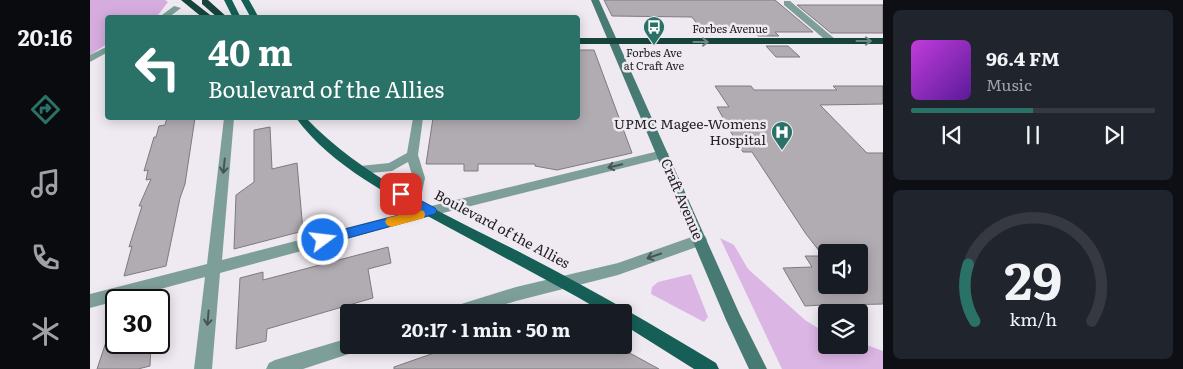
<!DOCTYPE html>
<html lang="en">
<head>
<meta charset="utf-8">
<style>
	:root { --surface:#171b24; --page:#20242c; --text:#f1f3f6; --muted:#9ea1a6; --line:#363941; --accent:#2a7167 }
	body { margin:0; font-family:Literata,serif; background:var(--page); color:var(--text); height:100vh; display:flex; flex-direction:column; font-size:19px; white-space:nowrap }
	* { box-sizing:border-box; margin:0 }
	p { font-size:16px; color:var(--muted) }
	.icon { flex:none; width:28px; height:28px; fill:none; stroke:currentColor; stroke-width:2; stroke-linecap:round; stroke-linejoin:round }
	.map { position:relative; flex:1; overflow:hidden }
	.panel { display:flex; flex-direction:column; gap:10px; padding:10px; background:#0d0f14; width:300px }
	.panel>* { flex:none }
	.banner { position:absolute; left:15px; top:15px; width:475px; height:105px; border-radius:5px; box-shadow:0 2px 12px #0003; background:#2a7167; color:#fff; overflow:hidden }
	.controls { position:absolute; left:728px; top:244px; display:grid; gap:10px }
	.controls a { display:grid; place-items:center; width:50px; height:50px; border-radius:5px; background:var(--surface); box-shadow:0 2px 12px #0003; font-size:25px }
	.speed { position:absolute; left:15px; top:289px; display:flex; gap:10px; font-size:25px; font-weight:700; text-align:center }
	.speed>* { display:grid; place-content:center; width:65px; height:65px; border-radius:50%; background:var(--surface); box-shadow:0 2px 12px #0003; line-height:1 }
	.speed .limit { border:2px solid #111; border-radius:8px; background:#fff; color:#111 }
	.pin { position:absolute; display:grid; place-items:center; width:42px; height:42px; color:#fff; margin:-21px; border-radius:10px; box-shadow:0 2px 8px #0006 }
	.me { position:absolute; width:55px; margin:-28px; rotate:75deg; stroke-linejoin:round; filter:drop-shadow(0 0 4px #0008) }
	.turn { display:flex; align-items:center; gap:18px; height:105px; padding:0 20px; font-size:22px }
	.turn .icon { width:65px; height:65px; stroke-width:2.5 }
	.turn b { display:block; font-size:35px; line-height:42px }
	.panel .widget { flex:1; display:flex; flex-direction:column; justify-content:center; gap:8px; min-width:0; padding:0 18px; border-radius:8px; background:var(--page) }
	.panel .dial { align-items:center; gap:0 }
	.dial svg { height:130px; overflow:visible; fill:none; stroke:var(--line); stroke-width:7; stroke-linecap:round; text-anchor:middle }
	.dial text { fill:var(--text); stroke:none }
	.song { display:flex; align-items:center; gap:15px }
	.cover { width:60px; height:60px; border-radius:8px; background:linear-gradient(135deg,hsl(290 70% 55%),hsl(270 70% 35%)) }
	.played { height:5px; border-radius:2px; background:linear-gradient(90deg,var(--accent) 50%,var(--line) 50%) }
	.keys { display:flex; justify-content:space-around; direction:ltr }
	.trip { position:absolute; left:250px; top:304px; width:292px; height:50px; border-radius:5px; background:var(--surface); box-shadow:0 2px 12px #0003; font-weight:700; line-height:50px; text-align:center }
	main { display:flex; flex:1; min-height:0 }
	.menu { display:flex; flex-direction:column; width:90px; justify-content:space-around; align-items:center; background:#090b0e; color:var(--muted) }
	.menu .icon { width:35px; height:35px }
	.menu .on { color:var(--accent) }
	.menu b { font-size:22px; color:var(--text) }
	.map>svg:first-child { display:block }
</style>
</head>
<body>
<main>
<nav class="menu">
<b>20:16</b>
<svg class="icon on" aria-label="directions" viewBox="0 0 24 24"><path d="M12 3l9 9-9 9-9-9zM9 14v-3h6M13 9l2 2-2 2"/></svg>
<svg class="icon" aria-label="music" viewBox="0 0 24 24"><path d="M9 18V5l10-2v13"/><circle cx="6" cy="18" r="3"/><circle cx="16" cy="16" r="3"/></svg>
<svg class="icon" aria-label="phone" viewBox="0 0 24 24"><path d="M5 4h4l2 5-3 2q2 4 5 5l2-3 5 2v4C11 20 4 13 5 4z"/></svg>
<svg class="icon" aria-label="climate" viewBox="0 0 24 24"><path d="M12 3v18M4 7l16 10M4 17L20 7"/></svg>
</nav>
<div class="map">
<svg width="793" height="369" viewBox="0 0 793 369">
	<rect width="100%" height="100%" fill="#efeaf1"/>
	<g fill="#dbb5e3">
		<path d="M630,238L644,245L658,269L715,320L736,333V345H769V342L793,351V369H692Z"/>
		<path d="M601,274L618,317L614,322L561,294L562,287L568,282Z"/>
	</g>
	<path fill="#d6acdf" d="M0,0H75L78,2L68,15L63,17L18,18L17,44L0,55Z"/>
	<g fill="#b1acb2" stroke="#7e7a7f">
		<path d="M514,0H685L723,32H685L689,36H668L665,33H614L602,17L522,16Z"/>
		<path d="M707,5H793V33H741Z"/>
		<path d="M676,46H698L710,57H686Z"/>
		<path d="M488,50H504L542,153L467,170L445,166V164H388V171H374V164H336L343,118H488Z"/>
		<path d="M625,86H661L664,90H747L743,86H793V104L730,105L777,153H793V304L753,305L758,312H737L733,305L715,306L693,268L722,267L715,256H736V285H769V252H730L716,234L662,152H653L647,143L627,107H639Z"/>
		<path d="M77,118H105L95,184L90,198L76,266L34,276L42,246L39,247L52,206H49L61,179L56,180L58,170L54,171L64,137H66L69,126L75,125Z"/>
		<path d="M180,127L182,169L207,163L213,231L144,249L146,195L164,182V130Z"/>
		<path d="M298,247L301,263L278,269L283,298L177,329L176,341L146,349L150,278L173,272V280Z"/>
		<path d="M16,342H61L60,366L48,369H7Z"/>
		<path d="M367,345H525L569,369H304V367Z"/>
	</g>
	<g fill="none" stroke-linecap="round" stroke-linejoin="round">
		<g fill="#7e9f99" fill-rule="evenodd">
			<path d="M694,1H700L745,39V43H739L694,5Z"/>
			<path d="M84,6L91,8L78,18H68Z"/>
			<path d="M18,46V52L0,62V55Z"/>
			<path d="M134,118H144L132,260L341,206L573,150L579,154L573,158L341,216L130,273L122,369H104L115,277L0,308V294L117,264Z"/>
			<path d="M323,118H333L328,155L335,178L330,202L329,205H319L318,202L323,178L318,162L302,171L270,174L264,170L270,166L299,163L317,153Z"/>
			<path d="M610,234L615,236L617,240L615,244L528,275L426,301L390,312H360L362,307L368,305L426,287L528,263Z"/>
			<path d="M259,338V345H271L268,351L213,369H176L179,363L185,360Z"/>
		</g>
		<path fill="#477a72" fill-rule="evenodd" d="M501,0H509L650,315L677,369H659L636,320Z"/>
		<g fill="#165f56" fill-rule="evenodd">
			<path d="M134,0H142L151,18H143Z"/>
			<path d="M151,0H159L169,18H161Z"/>
			<path d="M206,118H216C277,182 364,218 441,258C505,291 565,326 626,363L629,369H604L534,325V312H513C462,282 409,255 356,226C303,197 242,167 206,118Z"/>
		</g>
		<g fill="#17433d" fill-rule="evenodd">
			<path d="M91,0H101L124,18H113Z"/>
			<path d="M112,0H118L138,18H128L112,4Z"/>
			<rect x="488" y="38" width="305" height="6"/>
		</g>
	</g>
	<defs><path id="oneway-shaft" d="M-6 0H5M1.5-3L5.5 0L1.5 3" fill="none" stroke-width="1.6" stroke-linecap="round" stroke-linejoin="round" transform="scale(1.25)"/></defs>
	<g stroke="#6d8685">
		<use href="#oneway-shaft" transform="translate(774 41)"/>
		<use href="#oneway-shaft" transform="translate(611 42)"/>
	</g>
	<g stroke="#485453">
		<use href="#oneway-shaft" transform="translate(134 166) rotate(96)"/>
		<use href="#oneway-shaft" transform="translate(525 166) rotate(166)"/>
		<use href="#oneway-shaft" transform="translate(564 256) rotate(161)"/>
		<use href="#oneway-shaft" transform="translate(118 318) rotate(95)"/>
	</g>
	<path fill="#1a73e8" stroke="#114b97" d="M311,190L345,208L347,211L345,214L233,245L228,244L227,240L228,236L329,210L307,197L305,194L307,191Z"/>
	<path fill="#f59e0b" d="M329,210L334,211L335,214L334,218L301,227L297,225L295,222L297,218Z"/>
	<defs>
		<g id="bus-pin" transform="scale(1.125)"><path d="M0 17L-7.5 6A9.5 9.5 0 1 1 7.5 6Z" fill="#2a7167" stroke="#efeaf1"/><path d="M-5-6H5V4H4V6H2V4H-2V6H-4V4H-5ZM-3.5-4V0h7V-4ZM-3.5 1.2v1.5H-2V1.2ZM2 1.2v1.5H3.5V1.2Z" fill="#fff"/></g>
		<g id="hospital-pin" transform="scale(1.125)"><path d="M0 17L-7.5 6A9.5 9.5 0 1 1 7.5 6Z" fill="#2a7167" stroke="#efeaf1"/><path d="M-5-5h3v3.5h4V-5h3V5h-3V1.5h-4V5h-3Z" fill="#fff"/></g>
	</defs>
	<g fill-rule="evenodd">
		<use href="#bus-pin" x="564" y="27"/>
		<use href="#hospital-pin" x="692" y="132"/>
	</g>
	<g text-anchor="middle" stroke-width="5" stroke-linejoin="round" paint-order="stroke">
		<g font-size="11" fill="#242224" stroke="#efeaf1">
			<text x="640" y="33">Forbes Avenue</text>
		</g>
		<g font-size="11" fill="#242224" stroke="#efeaf1">
			<text x="564" y="57">Forbes Ave<tspan x="564" dy="13">at Craft Ave</tspan></text>
		</g>
		<g font-size="14" fill="#242224" stroke="#efeaf1" text-anchor="end">
			<text x="676" y="129">UPMC Magee-Womens<tspan x="676" dy="16">Hospital</tspan></text>
		</g>
		<g font-size="14" fill="#242224" stroke="#efeaf1">
			<text transform="translate(592 199) rotate(67)" y="5">Craft Avenue</text>
			<text transform="translate(412 229) rotate(28)" y="5">Boulevard of the Allies</text>
		</g>
	</g>
</svg>
<div class="controls">
<a><svg class="icon" aria-label="sound" viewBox="0 0 24 24"><path d="M4 9h4l5-4v14l-5-4H4zM17 9q2 3 0 6"/></svg></a>
<a><svg class="icon" aria-label="layers" viewBox="0 0 24 24"><path d="M12 4l9 5-9 5-9-5zM3 14l9 5 9-5"/></svg></a>
</div>
<div class="speed"><div class="limit">30</div></div>
<div class="pin" style="left:311px;top:194px;background:#d93025"><svg class="icon" aria-label="arrive" viewBox="0 0 24 24"><path d="M6 21V4h12l-3 4 3 4H6"/></svg></div>
<svg class="me" style="left:233px;top:240px" viewBox="-20 -20 40 40"><circle r="17" fill="#1a73e8" stroke="#fff" stroke-width="3"/><path d="M0-11L8 9 0 5-8 9z" fill="#fff"/></svg>
<div class="trip">20:17 · 1 min · 50 m</div>
<div class="banner">
<div class="turn"><svg class="icon" aria-label="left" viewBox="0 0 24 24"><path d="M17 20v-9H6M10 6l-5 5 5 5"/></svg><div><b>40 m</b>Boulevard of the Allies</div></div>
</div>
</div>
<section class="panel">
<div class="widget">
<div class="song"><i class="cover"></i><div><b>96.4 FM</b><p>Music</p></div></div>
<div class="played"></div>
<div class="keys"><svg class="icon" aria-label="previous" viewBox="0 0 24 24"><path d="M18 5L8 12l10 7zM5 5v14"/></svg><svg class="icon" aria-label="pause" viewBox="0 0 24 24"><path d="M8 5v14M16 5v14"/></svg><svg class="icon" aria-label="next" viewBox="0 0 24 24"><path d="M6 5l10 7-10 7zM19 5v14"/></svg></div>
</div>
<div class="widget dial"><svg viewBox="0 0 100 80">
<path d="M14 69A42 42 0 1 1 86 69"/>
<path d="M14 69A42 42 0 0 1 10 34" stroke="#2a7167"/>
<text x="50" y="56" font-size="32" font-weight="700">29</text>
<text x="50" y="72" font-size="11">km/h</text>
</svg></div>
</section>
</main>
</body>
</html>
